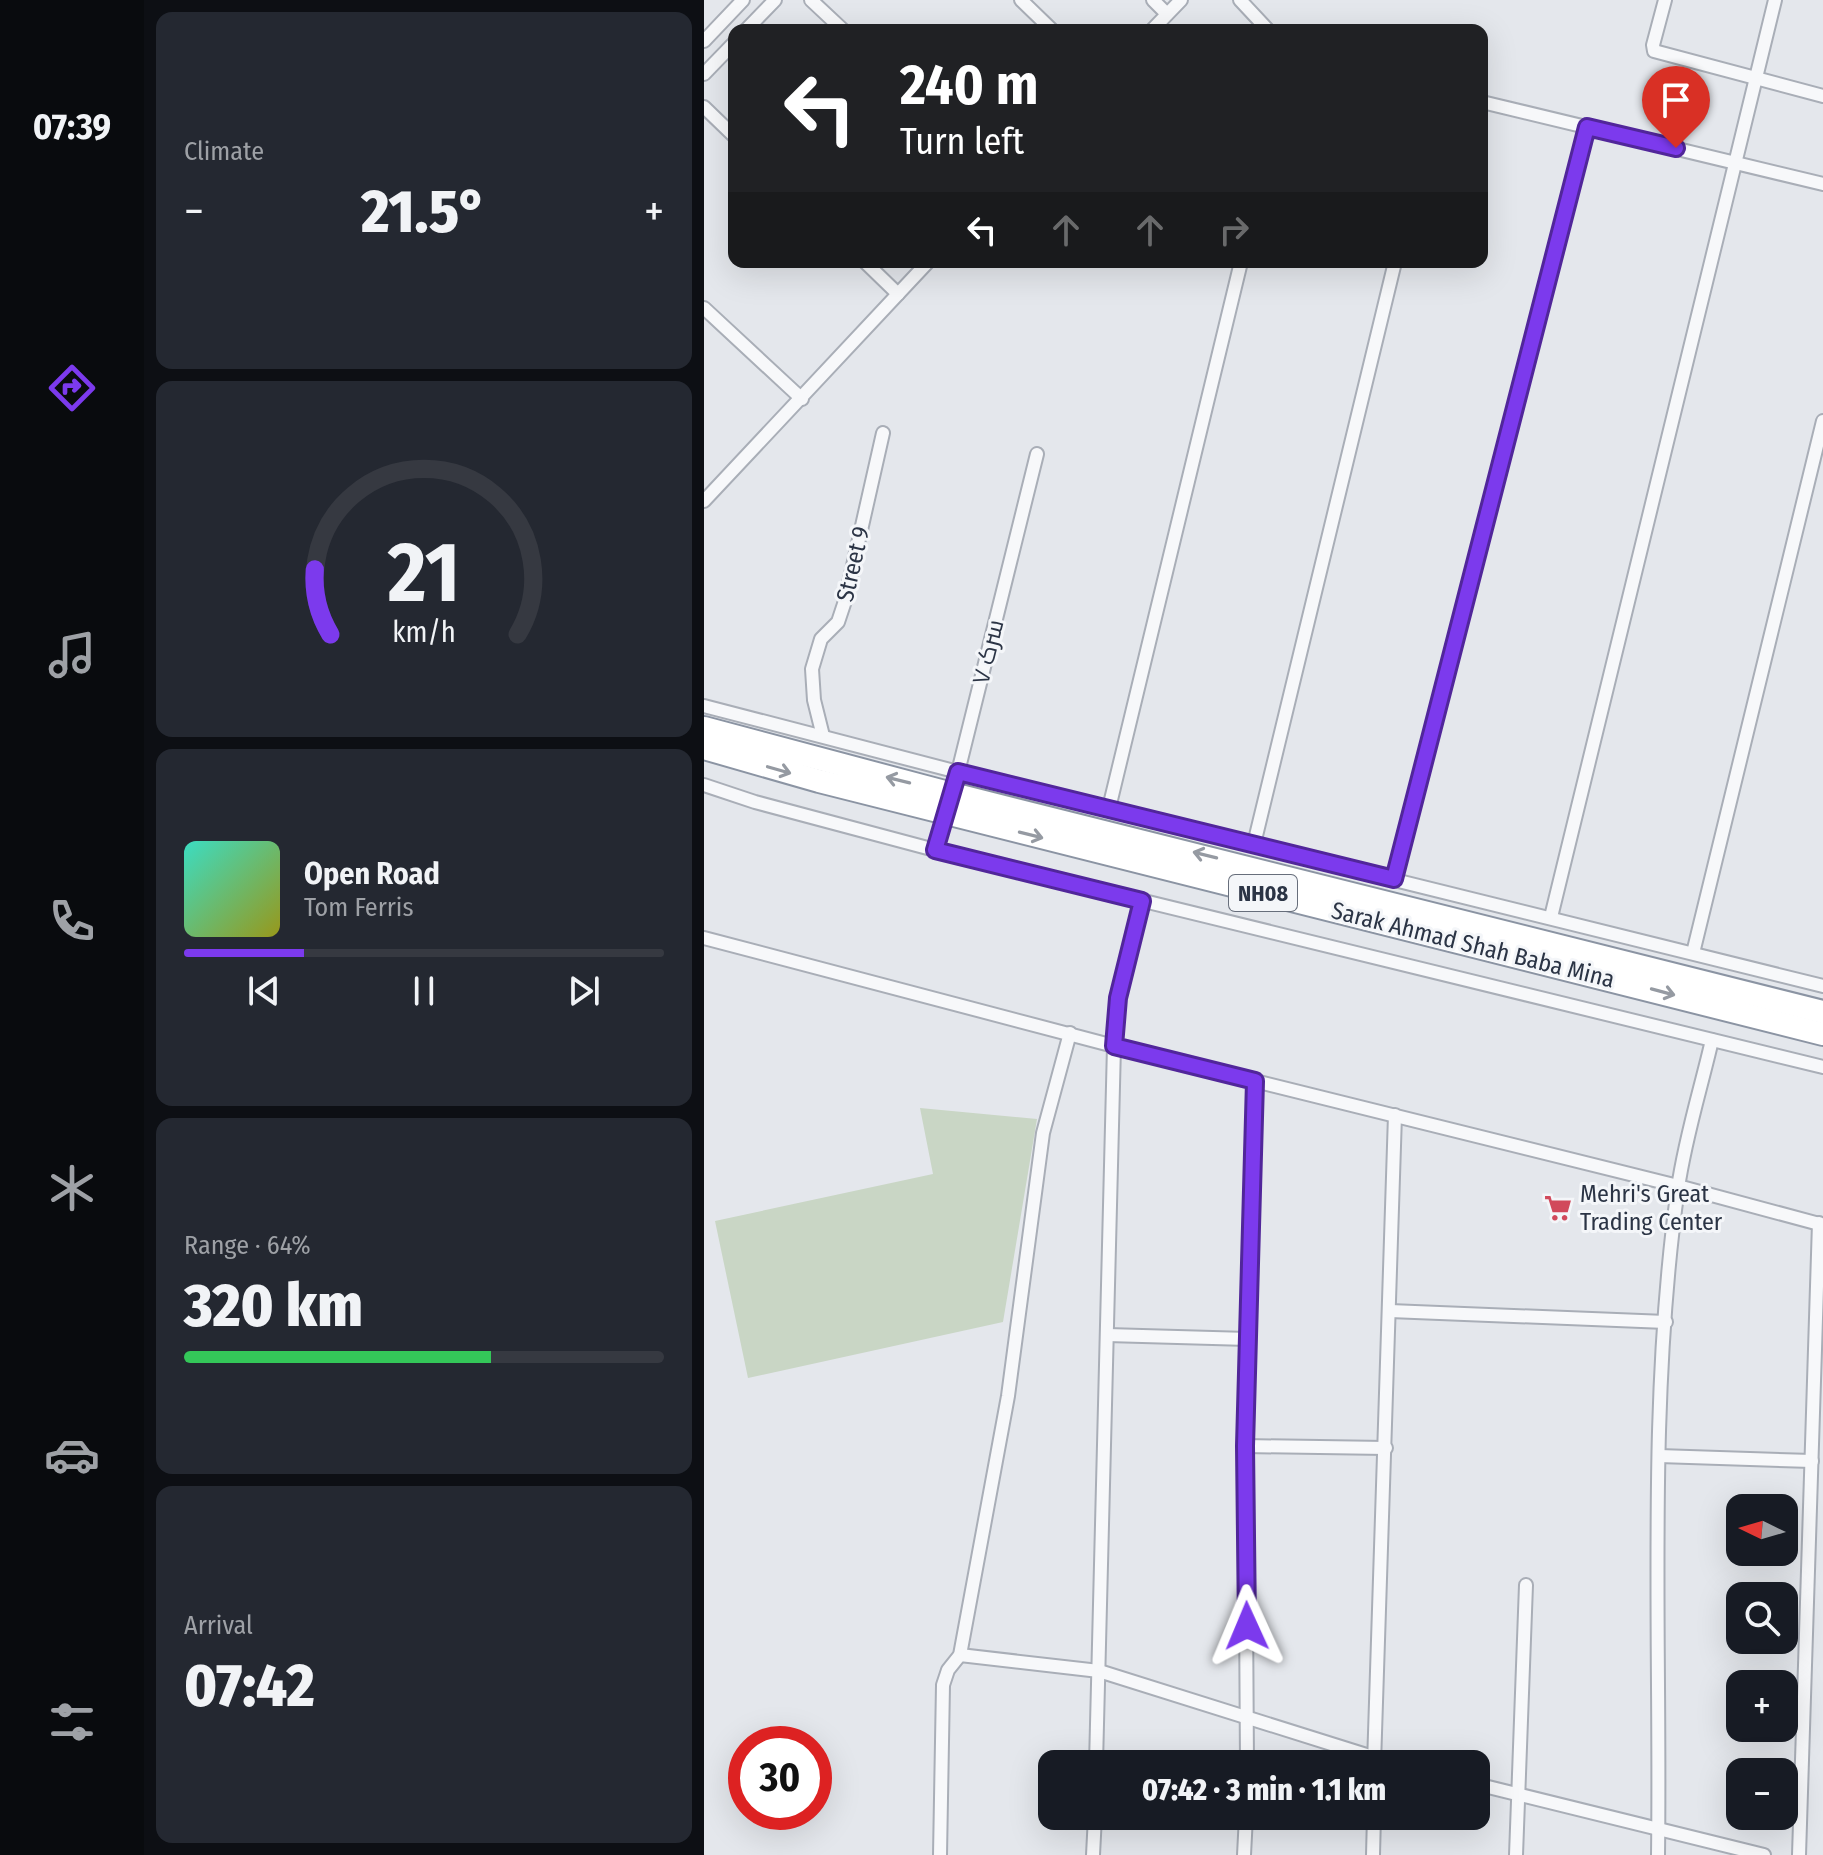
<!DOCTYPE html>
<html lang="en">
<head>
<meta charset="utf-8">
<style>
	:root { --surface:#171b24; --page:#242831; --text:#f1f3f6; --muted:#9ea1a6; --line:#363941; --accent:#7c3aed }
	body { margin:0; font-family:"Fira Sans Condensed",Cairo,sans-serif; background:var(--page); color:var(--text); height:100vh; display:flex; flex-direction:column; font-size:30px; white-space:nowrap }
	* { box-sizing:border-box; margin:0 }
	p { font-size:26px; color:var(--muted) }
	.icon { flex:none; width:44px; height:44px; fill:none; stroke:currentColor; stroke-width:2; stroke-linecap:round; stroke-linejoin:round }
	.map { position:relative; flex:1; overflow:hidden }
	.sheet { display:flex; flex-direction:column; gap:12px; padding:12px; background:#0d0f14; width:560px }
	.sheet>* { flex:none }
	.top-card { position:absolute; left:24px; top:24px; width:760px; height:244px; border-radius:16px; box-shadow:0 8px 32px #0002; background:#202124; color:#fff; overflow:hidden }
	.needle { width:52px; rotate:275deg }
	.buttons { position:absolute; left:1022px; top:1494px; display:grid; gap:16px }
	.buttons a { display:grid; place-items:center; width:72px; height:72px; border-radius:16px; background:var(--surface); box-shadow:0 8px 32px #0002; font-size:40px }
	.speed { position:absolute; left:24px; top:1726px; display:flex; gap:16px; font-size:40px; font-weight:700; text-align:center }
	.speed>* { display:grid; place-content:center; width:104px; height:104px; border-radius:50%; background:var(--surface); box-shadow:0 8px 32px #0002; line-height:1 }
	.speed .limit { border:12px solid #d22; background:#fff; color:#111 }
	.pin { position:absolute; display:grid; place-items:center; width:68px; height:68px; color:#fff; margin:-82px -34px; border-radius:50% 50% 50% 0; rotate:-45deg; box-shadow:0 0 8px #0007 }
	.pin .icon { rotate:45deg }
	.me { position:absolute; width:88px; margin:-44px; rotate:359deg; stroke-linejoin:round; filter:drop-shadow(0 0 6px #0008) }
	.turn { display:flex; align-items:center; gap:28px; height:168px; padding:0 40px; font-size:36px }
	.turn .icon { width:104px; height:104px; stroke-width:2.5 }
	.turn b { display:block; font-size:56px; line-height:68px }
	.lanes { display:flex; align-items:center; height:76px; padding:0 40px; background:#0003; justify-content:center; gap:40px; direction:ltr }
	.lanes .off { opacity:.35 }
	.big { font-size:60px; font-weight:800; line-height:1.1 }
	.sheet .widget { flex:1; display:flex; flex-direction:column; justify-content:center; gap:12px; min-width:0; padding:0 28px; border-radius:16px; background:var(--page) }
	.sheet .dial { align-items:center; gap:0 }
	.dial svg { height:208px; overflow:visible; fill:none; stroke:var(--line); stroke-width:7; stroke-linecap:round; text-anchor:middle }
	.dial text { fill:var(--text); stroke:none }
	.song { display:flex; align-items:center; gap:24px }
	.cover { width:96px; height:96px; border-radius:12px; background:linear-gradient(135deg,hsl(170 70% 55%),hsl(60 70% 35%)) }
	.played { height:8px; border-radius:4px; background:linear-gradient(90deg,var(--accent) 25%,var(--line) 25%) }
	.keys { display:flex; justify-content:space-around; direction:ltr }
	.heat { display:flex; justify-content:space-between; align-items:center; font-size:44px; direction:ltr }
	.charge { height:12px; border-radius:6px; background:linear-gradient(90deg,#34c759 64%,var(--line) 0) }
	.trip { position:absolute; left:334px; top:1750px; width:452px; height:80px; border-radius:16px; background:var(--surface); box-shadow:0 8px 32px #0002; font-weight:800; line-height:80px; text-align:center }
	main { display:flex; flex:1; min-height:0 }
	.tabs { display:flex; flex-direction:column; width:144px; justify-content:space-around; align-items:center; background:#090b0e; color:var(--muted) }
	.tabs .icon { width:56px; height:56px }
	.tabs .on { color:var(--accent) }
	.tabs b { font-size:36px; color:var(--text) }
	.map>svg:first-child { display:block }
</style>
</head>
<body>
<main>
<nav class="tabs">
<b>07:39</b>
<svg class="icon on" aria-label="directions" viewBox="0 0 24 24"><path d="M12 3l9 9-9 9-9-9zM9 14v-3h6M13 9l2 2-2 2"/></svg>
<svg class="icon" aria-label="music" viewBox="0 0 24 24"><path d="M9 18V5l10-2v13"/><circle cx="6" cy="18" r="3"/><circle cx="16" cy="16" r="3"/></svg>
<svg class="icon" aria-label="phone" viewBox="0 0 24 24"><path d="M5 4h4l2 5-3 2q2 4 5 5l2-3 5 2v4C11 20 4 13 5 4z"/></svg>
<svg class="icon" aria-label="climate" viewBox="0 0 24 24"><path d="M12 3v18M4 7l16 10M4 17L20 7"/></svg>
<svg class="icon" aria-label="car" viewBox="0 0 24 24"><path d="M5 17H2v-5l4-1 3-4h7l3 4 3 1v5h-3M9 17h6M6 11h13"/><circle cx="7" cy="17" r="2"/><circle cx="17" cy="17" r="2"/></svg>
<svg class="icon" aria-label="filters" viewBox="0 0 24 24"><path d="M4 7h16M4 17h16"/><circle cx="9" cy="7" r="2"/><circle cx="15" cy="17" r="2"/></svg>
</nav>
<section class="sheet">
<div class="widget"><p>Climate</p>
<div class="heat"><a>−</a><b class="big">21.5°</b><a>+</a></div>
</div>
<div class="widget dial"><svg viewBox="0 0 100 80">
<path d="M14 69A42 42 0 1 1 86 69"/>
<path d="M14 69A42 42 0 0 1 8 44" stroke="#7c3aed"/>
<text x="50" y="56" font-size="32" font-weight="700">21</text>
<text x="50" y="72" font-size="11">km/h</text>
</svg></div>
<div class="widget">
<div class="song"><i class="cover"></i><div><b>Open Road</b><p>Tom Ferris</p></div></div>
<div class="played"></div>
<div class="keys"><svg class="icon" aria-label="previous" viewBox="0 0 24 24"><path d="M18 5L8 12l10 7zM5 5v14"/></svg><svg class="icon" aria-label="pause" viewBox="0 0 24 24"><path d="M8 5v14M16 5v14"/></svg><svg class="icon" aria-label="next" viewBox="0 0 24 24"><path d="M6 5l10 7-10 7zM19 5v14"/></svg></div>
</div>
<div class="widget"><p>Range · 64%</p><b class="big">320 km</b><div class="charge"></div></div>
<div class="widget"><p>Arrival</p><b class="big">07:42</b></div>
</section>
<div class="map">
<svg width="1119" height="1855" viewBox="0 0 1119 1855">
	<rect width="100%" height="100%" fill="#e4e7ec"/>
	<path fill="#c9d6c5" d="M216,1108L333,1119L299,1322L44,1378L11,1221L229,1174Z"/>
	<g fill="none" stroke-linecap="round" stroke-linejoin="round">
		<g stroke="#a9aeb7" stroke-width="16">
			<g id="minor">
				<path d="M107,0L139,30"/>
				<path d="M317,0L348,30"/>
				<path d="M449,0L463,14"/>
				<path d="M536,0L564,30"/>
				<path d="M961,0L949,45L950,51L1119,96"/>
				<path d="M42,30L71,0"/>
				<path d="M448,30L477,0"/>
				<path d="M0,41L39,0"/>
				<path d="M0,74L30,43"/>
				<path d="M778,102L1119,184"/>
				<path d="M0,107L30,136"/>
				<path d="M161,262L194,294"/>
				<path d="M0,308L98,399"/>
				<path d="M0,501L224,262"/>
				<path d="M0,706L254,772L1119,986"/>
				<path d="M119,736L110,700L108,669L117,639L134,622L141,601L179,433"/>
				<path d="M0,785L51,802L231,850L1119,1067"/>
				<path d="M405,808L537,262"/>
				<path d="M550,844L691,262"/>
				<path d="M231,850L254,772L333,454"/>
				<path d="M690,879L883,127"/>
				<path d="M847,917L1071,0"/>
				<path d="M0,938L410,1046L974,1186L1119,1225"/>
				<path d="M989,953L1119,421"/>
				<path d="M686,1311L962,1322"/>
				<path d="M403,1335L544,1339"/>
				<path d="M541,1446L682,1448"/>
				<path d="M955,1456L1108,1461"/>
				<path d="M256,1655L395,1671L691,1764"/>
				<path d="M392,1764L410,1046L414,998L438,901"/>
				<path d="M543,1764L541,1446L551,1081"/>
				<path d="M670,1764L691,1115"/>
				<path d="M772,1784L1060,1855"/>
				<path d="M236,1855L239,1685L244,1670L256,1655L304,1396L339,1133L366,1033"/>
				<path d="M389,1855L391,1816"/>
				<path d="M540,1855L542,1816"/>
				<path d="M669,1855L670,1816"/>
				<path d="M812,1855L822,1585"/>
				<path d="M954,1855C957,1633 943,1408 974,1188C981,1138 997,1088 1008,1040"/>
				<path d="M1095,1855L1115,1223"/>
			</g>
		</g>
		<g stroke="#8b94a3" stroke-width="26">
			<g id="trunk">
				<path d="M0,728L248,794L1119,1012"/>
				<path d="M0,748L115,781L1119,1034"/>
			</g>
		</g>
		<use href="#minor" stroke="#f7f8fa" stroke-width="12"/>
		<use href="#trunk" stroke="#fff" stroke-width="22"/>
	</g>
	<defs><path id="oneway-shaft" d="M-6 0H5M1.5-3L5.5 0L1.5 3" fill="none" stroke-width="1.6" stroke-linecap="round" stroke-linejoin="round" transform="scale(2)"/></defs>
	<g stroke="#959aa2">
		<use href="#oneway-shaft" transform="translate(75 770) rotate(16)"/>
		<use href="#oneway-shaft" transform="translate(194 780) rotate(-166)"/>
		<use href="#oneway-shaft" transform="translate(327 835) rotate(14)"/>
		<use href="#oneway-shaft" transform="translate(501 855) rotate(-166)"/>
		<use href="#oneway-shaft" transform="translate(959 992) rotate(15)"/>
	</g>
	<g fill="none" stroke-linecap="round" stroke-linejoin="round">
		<g stroke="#51269a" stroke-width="20">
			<path id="route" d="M543,1626L541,1446L551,1081L410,1046L414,998L438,901L231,850L254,772L690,879L883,127L972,148"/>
		</g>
		<use href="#route" stroke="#7c3aed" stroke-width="14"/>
	</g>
	<defs>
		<g id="supermarket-bare" transform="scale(2.16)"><path d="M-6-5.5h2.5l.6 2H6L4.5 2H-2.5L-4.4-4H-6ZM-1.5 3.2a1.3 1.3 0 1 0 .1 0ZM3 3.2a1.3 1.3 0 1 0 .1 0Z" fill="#d1495b" stroke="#f4f6f9" stroke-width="2.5" paint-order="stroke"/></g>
	</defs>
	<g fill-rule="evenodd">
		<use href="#supermarket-bare" x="854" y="1208"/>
	</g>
	<g text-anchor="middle" stroke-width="6" stroke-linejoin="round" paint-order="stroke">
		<rect fill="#f4f6f9" stroke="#676e7b" stroke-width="2" x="525" y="875" width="68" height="36" rx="6"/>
		<g font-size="22" font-weight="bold" fill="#2b3445">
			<text x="559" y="901">NH08</text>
		</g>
		<g font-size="24" fill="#2b3445" stroke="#f4f6f9">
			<text transform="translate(149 564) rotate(-77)" y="8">Street 9</text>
			<text transform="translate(284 652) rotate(-76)" y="8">سرک ۷</text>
			<text transform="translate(769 945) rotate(14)" y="8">Sarak Ahmad Shah Baba Mina</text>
		</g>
		<g font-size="24" fill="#2b3445" stroke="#f4f6f9" text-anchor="start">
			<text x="876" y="1202">Mehri's Great<tspan x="876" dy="28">Trading Center</tspan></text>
		</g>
	</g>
</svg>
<div class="buttons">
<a><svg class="needle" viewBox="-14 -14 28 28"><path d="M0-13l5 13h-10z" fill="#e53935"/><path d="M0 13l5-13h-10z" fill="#9ea1a6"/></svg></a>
<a><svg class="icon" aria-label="search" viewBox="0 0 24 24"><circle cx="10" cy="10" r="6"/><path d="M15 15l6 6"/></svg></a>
<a>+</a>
<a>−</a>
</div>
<div class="speed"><div class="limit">30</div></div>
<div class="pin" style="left:972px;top:148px;background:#d93025"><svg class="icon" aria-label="arrive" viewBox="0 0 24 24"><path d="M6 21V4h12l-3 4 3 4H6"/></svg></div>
<svg class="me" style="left:543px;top:1626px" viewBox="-20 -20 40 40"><path d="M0-17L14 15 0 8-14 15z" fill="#7c3aed" stroke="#fff" stroke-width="4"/></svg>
<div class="trip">07:42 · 3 min · 1.1 km</div>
<div class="top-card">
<div class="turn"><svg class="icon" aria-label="left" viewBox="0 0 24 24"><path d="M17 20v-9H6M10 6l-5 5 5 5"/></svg><div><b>240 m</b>Turn left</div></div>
<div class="lanes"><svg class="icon" aria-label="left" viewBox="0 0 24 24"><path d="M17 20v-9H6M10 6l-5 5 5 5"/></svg><svg class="icon off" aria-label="ahead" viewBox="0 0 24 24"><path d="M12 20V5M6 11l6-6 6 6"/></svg><svg class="icon off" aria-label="ahead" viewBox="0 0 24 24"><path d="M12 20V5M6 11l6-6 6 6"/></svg><svg class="icon off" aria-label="right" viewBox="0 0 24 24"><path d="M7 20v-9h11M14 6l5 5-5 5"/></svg></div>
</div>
</div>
</main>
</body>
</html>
